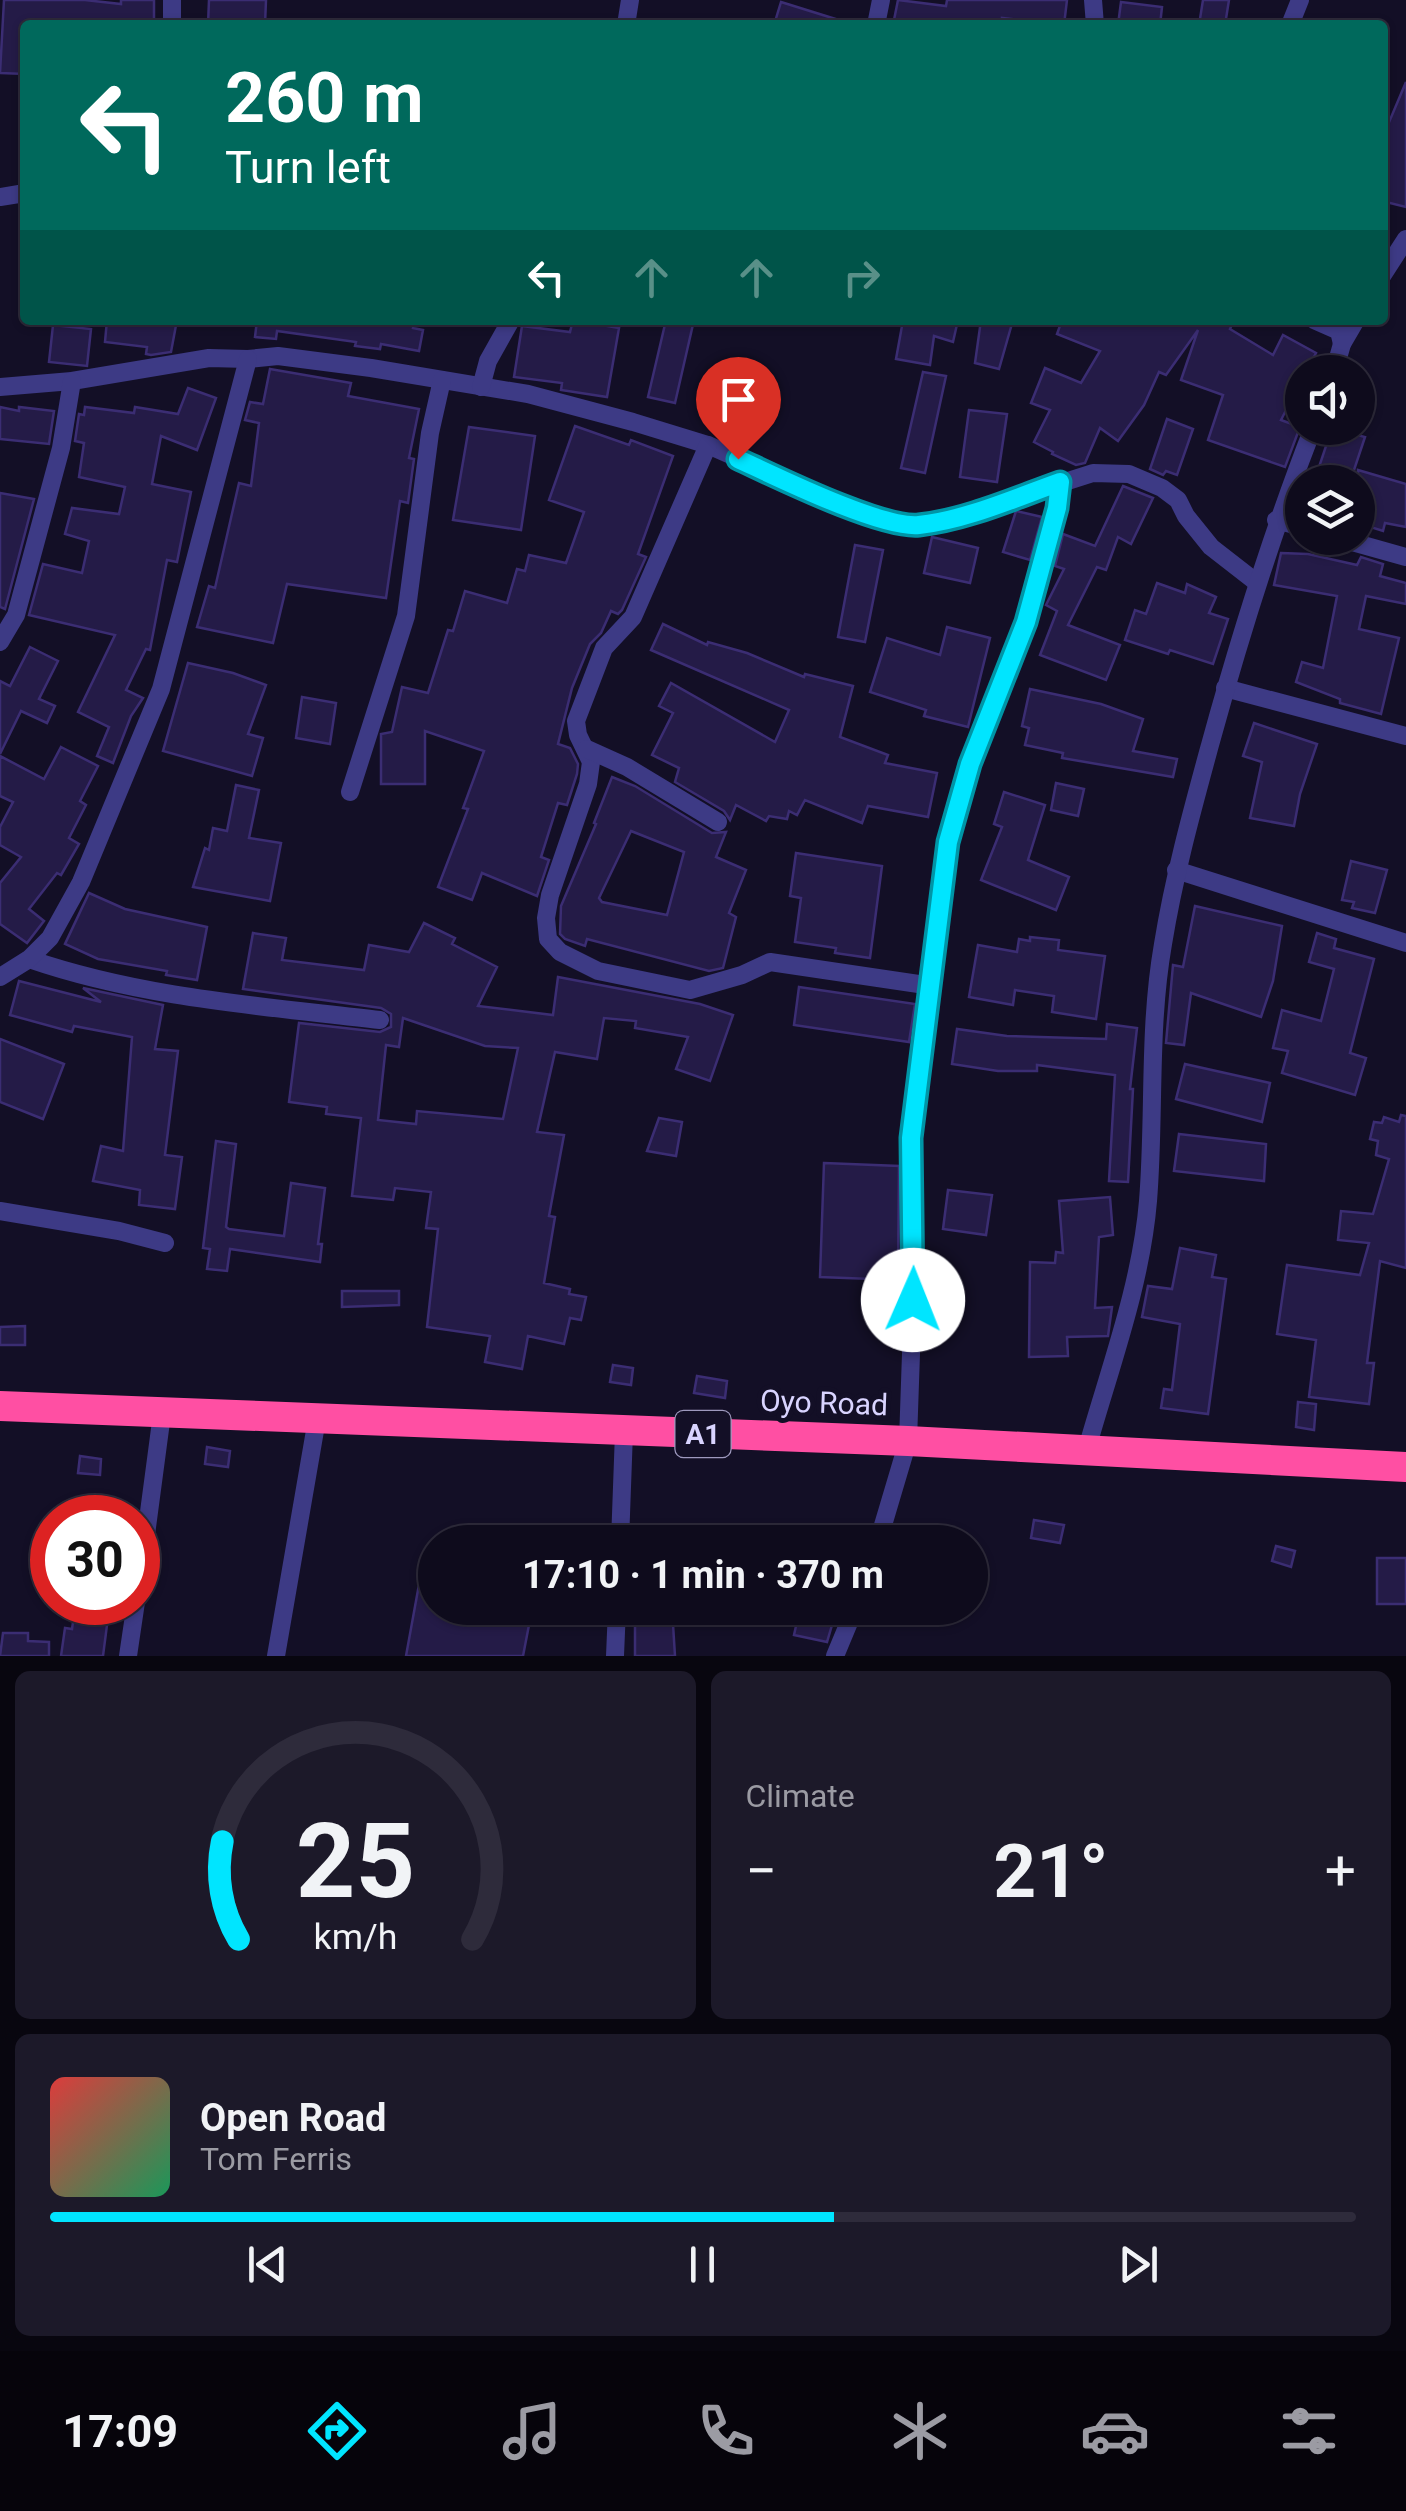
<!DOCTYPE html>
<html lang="en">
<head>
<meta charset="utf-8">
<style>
	:root { --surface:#0e0b1c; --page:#1c1929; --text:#f1f3f6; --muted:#9b9ba3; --line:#2e2b3b; --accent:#00e5ff }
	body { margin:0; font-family:Roboto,sans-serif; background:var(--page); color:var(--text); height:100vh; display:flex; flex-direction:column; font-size:38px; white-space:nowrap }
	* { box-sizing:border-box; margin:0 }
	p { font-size:32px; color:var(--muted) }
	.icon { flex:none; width:55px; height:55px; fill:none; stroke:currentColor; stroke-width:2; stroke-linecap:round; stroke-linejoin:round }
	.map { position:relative; height:1656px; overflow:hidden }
	.drawer { display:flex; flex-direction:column; gap:15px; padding:15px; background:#08060f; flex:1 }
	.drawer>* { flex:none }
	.top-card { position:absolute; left:20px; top:20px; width:1368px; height:305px; border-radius:10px; box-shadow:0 2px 8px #0004,0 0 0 2px var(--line); background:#00695c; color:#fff; overflow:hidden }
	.tools { position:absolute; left:1285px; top:355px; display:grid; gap:20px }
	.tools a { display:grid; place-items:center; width:90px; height:90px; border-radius:50%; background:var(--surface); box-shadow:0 2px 8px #0004,0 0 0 2px var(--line); font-size:50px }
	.speed { position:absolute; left:30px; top:1495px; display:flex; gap:20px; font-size:50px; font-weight:700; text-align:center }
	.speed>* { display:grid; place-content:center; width:130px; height:130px; border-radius:50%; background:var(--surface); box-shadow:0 2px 8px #0004,0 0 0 2px var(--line); line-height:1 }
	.speed .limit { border:15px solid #d22; background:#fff; color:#111 }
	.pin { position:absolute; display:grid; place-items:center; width:85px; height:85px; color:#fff; margin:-102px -42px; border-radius:50% 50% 50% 0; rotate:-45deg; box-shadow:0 0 10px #0007 }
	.pin .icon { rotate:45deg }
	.me { position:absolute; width:110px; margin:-55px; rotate:1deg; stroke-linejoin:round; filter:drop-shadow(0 0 8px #0008) }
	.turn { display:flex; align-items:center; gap:35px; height:210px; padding:0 40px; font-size:45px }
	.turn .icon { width:130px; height:130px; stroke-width:2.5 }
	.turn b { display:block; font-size:70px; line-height:85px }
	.lanes { display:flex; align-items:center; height:95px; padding:0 40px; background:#0003; justify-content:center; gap:50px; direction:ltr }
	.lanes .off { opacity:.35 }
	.big { font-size:75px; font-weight:700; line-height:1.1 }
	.drawer .widget { flex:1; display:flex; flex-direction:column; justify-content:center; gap:15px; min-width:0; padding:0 35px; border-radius:15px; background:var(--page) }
	.drawer .dial { align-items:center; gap:0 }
	.dial svg { height:260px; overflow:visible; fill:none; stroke:var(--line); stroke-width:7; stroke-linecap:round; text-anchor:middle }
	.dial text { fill:var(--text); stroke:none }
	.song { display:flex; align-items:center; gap:30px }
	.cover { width:120px; height:120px; border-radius:15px; background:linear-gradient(135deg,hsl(0 70% 55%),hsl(150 70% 35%)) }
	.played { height:10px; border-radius:5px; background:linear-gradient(90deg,var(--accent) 60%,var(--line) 60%) }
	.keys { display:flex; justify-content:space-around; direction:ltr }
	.heat { display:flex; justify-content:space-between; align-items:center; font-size:55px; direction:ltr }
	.drawer .tiles { flex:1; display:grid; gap:15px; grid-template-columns:1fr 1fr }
	.widget:last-child { grid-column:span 2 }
	.trip { position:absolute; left:418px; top:1525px; width:570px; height:100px; border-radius:50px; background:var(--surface); box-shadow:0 2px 8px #0004,0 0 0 2px var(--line); font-weight:700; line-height:100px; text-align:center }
	.dock { display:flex; height:160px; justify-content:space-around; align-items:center; background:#06040b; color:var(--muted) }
	.dock .icon { width:70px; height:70px }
	.dock .current { color:var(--accent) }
	.dock b { font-size:45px; color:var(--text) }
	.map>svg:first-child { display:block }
</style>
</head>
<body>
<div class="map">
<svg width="1406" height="1656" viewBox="0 0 1406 1656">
	<rect width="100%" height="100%" fill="#130f26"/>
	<g fill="#241b47" stroke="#3b2d73" stroke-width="2.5" fill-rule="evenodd">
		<path d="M4,0H85L121,4V0H154V25L25,22V74L0,73Z"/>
		<path d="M209,0H266L265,25H208Z"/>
		<path d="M898,0L946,6L947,0H1067L1064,25L1002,18V25H943L913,20L912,25H893Z"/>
		<path d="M1203,0H1229L1225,25H1199Z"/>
		<path d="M781,2L842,21V25H774Z"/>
		<path d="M1121,2L1162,7L1160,25H1118Z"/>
		<path d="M1406,82V207L1382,201V125L1387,127Z"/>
		<path d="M107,320H177L171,352L151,355L146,354L147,347L105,342Z"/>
		<path d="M257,320H415L413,328L423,330L419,351L381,344L380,349L355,346L356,342L277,331L276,339L255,337Z"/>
		<path d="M573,320L619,328L607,397L561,390L562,383L514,377L522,326L570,332Z"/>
		<path d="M666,320H694L675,403L648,397Z"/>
		<path d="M896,320H958L953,342L934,336L930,365L896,359L902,326L895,324Z"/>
		<path d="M981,320H1013L999,369L975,363Z"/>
		<path d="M1062,320H1234L1230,329L1273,355L1283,335L1316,353L1306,372H1302V379L1281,420L1300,427L1285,467L1208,440L1223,395L1181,380L1198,330L1166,375L1159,372L1144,405L1118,441L1100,428L1085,463L1076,465L1052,454L1053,452L1034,442L1050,410L1031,403L1045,368L1081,383L1100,351L1057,334Z"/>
		<path d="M53,325L91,329L87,366L49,362Z"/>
		<path d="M270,369L351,383L348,396L419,409L409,458L414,459L408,503L400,501L386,598L287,584L273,643L197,627L209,586L215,588L239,483L251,486L259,423L245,420L250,402L263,404Z"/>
		<path d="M923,372L946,376L925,473L901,468Z"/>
		<path d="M188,388L216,398L197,450L161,436L152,484L191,492L177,562L167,560L150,650L146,649L126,690L143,698L131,716L113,763L97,756L109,727L78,712L115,635L29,615L43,564L82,573L89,541L65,534L72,508L119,514L125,487L79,477L84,443L75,441L79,414L84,415L85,407L134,413L135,407L178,414Z"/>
		<path d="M0,407L19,411V407L54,411L49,444L0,439Z"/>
		<path d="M969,410L1007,414L997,482L960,477Z"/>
		<path d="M1167,419L1193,429L1177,475L1166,471L1163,475L1150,469Z"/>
		<path d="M575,426L629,445L631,440L673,456L638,554L646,557L622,610L618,614L611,611L601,633L590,644L572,688L558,744L570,748L578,764L577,774L567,805L558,803L541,857L549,860L537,896L482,873L472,900L438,887L468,809L463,808L484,751L425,731V784H381V734L392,732L402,687L428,693L448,630L453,631L465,591L507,603L517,569L525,571L529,555L566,563L584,512L549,500Z"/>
		<path d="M469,427L535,436L521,530L453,520Z"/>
		<path d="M1332,428L1365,437L1350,482H1314Z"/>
		<path d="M1358,470L1406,484V527L1385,523L1383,531L1358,523Z"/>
		<path d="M1123,486L1153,498L1131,544L1118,537L1106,570L1097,567L1068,625L1120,645L1106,680L1040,655L1057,611L1046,605L1064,569L1055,566L1063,534L1095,546Z"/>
		<path d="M0,493L34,499L5,609L0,607Z"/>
		<path d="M1016,511L1042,517L1030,560L1003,552Z"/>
		<path d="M932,537L978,548L970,583L924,573Z"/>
		<path d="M855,545L883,550L865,642L838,637Z"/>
		<path d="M1281,553L1308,554L1357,565L1361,557L1383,564L1380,576L1406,583V604L1366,596L1359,629L1399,638L1381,714L1340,703V699L1296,682L1302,662L1323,668L1337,596L1274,585Z"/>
		<path d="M1157,583L1185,593L1187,584L1216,597L1209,613L1228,619L1213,664L1170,650L1168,654L1125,640L1135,610L1146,614Z"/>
		<path d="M663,624L707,645L708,642L747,653L804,677L805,674L853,686L840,737L888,755L885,763L937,773L928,817L868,806L862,823L805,800L797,815L789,811L787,819L769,816L766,821L736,805L730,820L724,811L675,782L679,768L652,755L673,713L659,706L671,683L775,742L789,710L651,650Z"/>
		<path d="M947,627L990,638L968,727L924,716L926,710L870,692L887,638L940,655Z"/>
		<path d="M30,647L58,661L39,699L55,706L47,723L21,711L0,754V681L10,686Z"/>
		<path d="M188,663L233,673L266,685L248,734L263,738L252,776L163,751Z"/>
		<path d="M1030,689L1101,704L1143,719L1133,751L1177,759L1173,777L1062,758L1063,753L1025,745L1029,728L1022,726Z"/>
		<path d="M302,697L336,703L330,744L296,738Z"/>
		<path d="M1254,723L1317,744L1300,794L1294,826L1250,818L1262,762L1243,756Z"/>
		<path d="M61,747L98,766L80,801L86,805L69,838L79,844L61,875L57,873L29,909L44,921L27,943L0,924V883L21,857L0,845V827L13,802L0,796V756L44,779Z"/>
		<path d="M612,777L635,786L712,833L726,832L716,857L746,870L729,913L736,917L723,968L709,971L587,939L585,946L565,939L560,934L561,906L596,824L594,823ZM631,831L684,852L667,915L602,902L599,898Z"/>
		<path d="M1056,783L1084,789L1078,816L1051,810Z"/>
		<path d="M236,785L259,790L249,838L281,843L270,901L193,887L205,848L209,850L213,828L227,831Z"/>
		<path d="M1004,792L1045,805L1028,860L1069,877L1056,910L981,880L1002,827L994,824Z"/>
		<path d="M796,853L882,866L870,958L835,953L836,948L795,942L801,898L790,896Z"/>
		<path d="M1351,861L1387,870L1375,913L1352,908L1354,902L1342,900Z"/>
		<path d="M89,893L125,909L207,927L197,980L166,975L167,971L98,959L65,944Z"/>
		<path d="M1195,906L1282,926L1273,981L1261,1017L1191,993L1184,1045L1166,1043L1173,965L1183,967Z"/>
		<path d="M424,923L455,938L452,944L497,967L478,1006L553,1015L558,977L700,1004L733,1015L710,1081L676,1069L688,1037L635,1028L636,1021L604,1018L597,1059L555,1052L537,1132L564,1135L549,1216L555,1217L544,1283L570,1289L569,1294L586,1297L581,1320L570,1318L564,1344L528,1336L522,1369L485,1362L490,1336L427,1327L438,1229L426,1228L431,1192L395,1188L393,1200L352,1196L361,1118L326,1114L327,1107L289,1102L299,1023L380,1032L391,1027V1014L381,1008L243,989L253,933L286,938L282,960L364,970L369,945L409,952ZM403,1018L485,1046L518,1048L503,1119L417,1111L416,1124L378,1120L386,1045L399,1047Z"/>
		<path d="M1317,933L1336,939L1334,948L1374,959L1350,1053L1366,1058L1355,1095L1282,1073L1288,1051L1273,1048L1282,1010L1321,1021L1334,969L1309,962Z"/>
		<path d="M1030,937L1059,940L1058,950L1105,956L1096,1019L1052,1012L1054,996L1015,990L1013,1005L969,997L978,945L1017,952L1019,939L1030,941Z"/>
		<path d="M19,981L101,1002L83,988L163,1005L155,1049L178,1051L165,1155L182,1157L175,1209L139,1205L140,1190L93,1181L101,1146L123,1151L132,1037L74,1026L72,1032L10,1015Z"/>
		<path d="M799,987L915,1004L909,1042L794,1025Z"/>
		<path d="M1107,1024L1137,1028L1130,1089H1133L1128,1182L1109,1181L1115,1075L1037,1065V1071H998L952,1064L957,1029L1007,1036L1106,1039Z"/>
		<path d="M0,1039L64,1064L43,1119L0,1102Z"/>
		<path d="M1185,1064L1270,1083L1262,1122L1176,1099Z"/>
		<path d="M1401,1115L1406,1116V1268L1380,1261L1367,1363H1374L1369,1404L1309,1397L1316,1340L1277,1334L1287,1265L1360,1275L1369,1243L1338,1240L1341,1211L1373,1214L1389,1159L1376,1155L1378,1141L1370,1139L1374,1122L1382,1123L1384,1117L1399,1122Z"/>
		<path d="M659,1118L682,1122L676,1156L647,1151Z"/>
		<path d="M1179,1134L1266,1144L1264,1181L1174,1171Z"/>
		<path d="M216,1141L236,1144L226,1227L229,1229L284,1236L291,1183L325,1188L318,1244H322L320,1262L230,1249L227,1271L207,1269L210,1249L203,1248Z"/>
		<path d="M824,1163L899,1166L898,1280L820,1277Z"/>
		<path d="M948,1190L992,1195L986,1235L943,1229Z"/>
		<path d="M1110,1197L1113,1235L1099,1237L1095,1308L1112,1307L1108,1336L1067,1337L1068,1356L1029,1357L1030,1262L1055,1263L1056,1252L1063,1253L1059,1201Z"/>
		<path d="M1180,1248L1216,1255L1212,1277L1226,1279L1208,1414L1161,1408L1164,1389L1172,1390L1180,1324L1142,1317L1148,1286L1172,1289Z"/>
		<path d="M342,1291H399V1305L342,1307Z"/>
		<path d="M25,1326V1345H0V1327Z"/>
		<path d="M613,1365L633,1368L631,1385L610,1382Z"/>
		<path d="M697,1376L727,1381L725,1398L694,1393Z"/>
		<path d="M1298,1402L1316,1404L1314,1430L1296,1427Z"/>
		<path d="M207,1447L230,1451L228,1467L205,1464Z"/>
		<path d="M80,1456L101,1459L100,1475L78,1473Z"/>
		<path d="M1034,1520L1064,1525L1060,1543L1031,1538Z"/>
		<path d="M1276,1546L1295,1551L1291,1567L1272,1561Z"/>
		<rect x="1377" y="1558" width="29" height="46"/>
		<path d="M420,1579L435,1582V1608H456L455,1612L529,1625L523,1656H406Z"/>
		<path d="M76,1602H110L103,1656H61L65,1628L72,1629Z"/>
		<path d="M635,1608H672L675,1656H635Z"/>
		<path d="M800,1608H837L827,1642L794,1635Z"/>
		<path d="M3,1633H28V1641L49,1642V1656H0Z"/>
	</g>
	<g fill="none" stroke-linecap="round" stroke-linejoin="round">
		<g stroke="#3d3a85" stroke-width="18">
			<path d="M172,0V25"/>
			<path d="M1093,0L1095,25"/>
			<path d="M626,25L630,0"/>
			<path d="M876,25L881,0"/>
			<path d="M1290,25L1300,0"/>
			<path d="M0,197L25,193"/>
			<path d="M1382,276L1406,239"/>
			<path d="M1314,320L1339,331L1342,344"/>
			<path d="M1334,372L1342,344L1356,320"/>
			<path d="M0,387L72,381L209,358L248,359L278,356L371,368L528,394L633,422L708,445L835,501L885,520L916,526L968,513L1093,473L1129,474L1162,488L1178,500L1186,516L1211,547L1256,582"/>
			<path d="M481,387L488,361L511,320"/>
			<path d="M708,445L633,617L604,648L576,721L578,735L591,762L588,784L550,895L546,918L548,939L560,952L598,971L690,990L742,975L770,962L932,986"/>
			<path d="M1276,520L1302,527"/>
			<path d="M1338,538L1406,557"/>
			<path d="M0,642L16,615L61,448L72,381"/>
			<path d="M1225,688L1406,736"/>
			<path d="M587,749L627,767L718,822"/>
			<path d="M350,792L406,616L430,433L442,380"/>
			<path d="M1176,870L1406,943"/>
			<path d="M29,959C142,998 262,1006 380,1020"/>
			<path d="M0,977L29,959L50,938L81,882L161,689L248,359"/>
			<path d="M0,1211L119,1231L165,1243"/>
			<path d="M1086,1452C1109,1370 1141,1286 1148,1201C1155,1115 1148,1030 1163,944C1174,876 1192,811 1210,745C1240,636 1272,533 1313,428"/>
			<path d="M620,1542L624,1432"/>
			<path d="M878,1542L908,1441L914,1266L911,1138L948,842L971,764L1027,622L1057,508L1060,482"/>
			<path d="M138,1595L162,1414"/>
			<path d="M128,1656L136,1602"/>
			<path d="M276,1656L317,1419"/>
			<path d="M615,1656L617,1608"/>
			<path d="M835,1656L855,1608"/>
		</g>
		<path stroke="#ff4fa3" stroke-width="30" d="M0,1406L908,1441L1406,1467"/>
	</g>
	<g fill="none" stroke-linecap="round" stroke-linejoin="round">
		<g stroke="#0095a6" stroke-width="25">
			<path id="route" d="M738,459C775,476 882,529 919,525C966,520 1015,498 1060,482L1057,508L1026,622L970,764L948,842L911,1138L913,1300"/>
		</g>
		<use href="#route" stroke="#00e5ff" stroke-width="18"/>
	</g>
	<g text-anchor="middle" stroke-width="10" stroke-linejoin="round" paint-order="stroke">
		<rect fill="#130f26" stroke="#9e99be" stroke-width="2.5" x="675.5" y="1411" width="55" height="46" rx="8"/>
		<g font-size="28" font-weight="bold" fill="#d9d4ff">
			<text x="703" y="1444">A1</text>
		</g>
		<g font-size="30" fill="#d9d4ff" stroke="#130f26">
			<text transform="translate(824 1403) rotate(2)" y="10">Oyo Road</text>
		</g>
	</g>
</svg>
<div class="tools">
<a><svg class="icon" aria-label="sound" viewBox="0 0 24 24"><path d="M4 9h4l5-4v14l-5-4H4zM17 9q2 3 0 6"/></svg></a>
<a><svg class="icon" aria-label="layers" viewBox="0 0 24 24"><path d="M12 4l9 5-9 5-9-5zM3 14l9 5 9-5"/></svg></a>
</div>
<div class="speed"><div class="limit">30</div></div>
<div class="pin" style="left:738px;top:459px;background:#d93025"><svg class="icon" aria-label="arrive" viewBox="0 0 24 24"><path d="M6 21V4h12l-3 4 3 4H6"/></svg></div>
<svg class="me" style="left:913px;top:1300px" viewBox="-20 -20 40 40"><circle r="19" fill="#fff"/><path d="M0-13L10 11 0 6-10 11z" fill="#00e5ff"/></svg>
<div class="trip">17:10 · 1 min · 370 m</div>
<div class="top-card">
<div class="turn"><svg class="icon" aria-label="left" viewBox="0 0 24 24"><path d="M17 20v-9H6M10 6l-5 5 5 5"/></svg><div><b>260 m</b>Turn left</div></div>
<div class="lanes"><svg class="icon" aria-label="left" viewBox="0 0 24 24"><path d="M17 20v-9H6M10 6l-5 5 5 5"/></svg><svg class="icon off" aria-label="ahead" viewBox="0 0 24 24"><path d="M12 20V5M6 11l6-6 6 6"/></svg><svg class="icon off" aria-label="ahead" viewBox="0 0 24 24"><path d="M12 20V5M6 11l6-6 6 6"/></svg><svg class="icon off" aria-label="right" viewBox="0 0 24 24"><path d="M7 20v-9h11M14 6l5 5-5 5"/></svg></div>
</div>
</div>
<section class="drawer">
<div class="tiles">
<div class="widget dial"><svg viewBox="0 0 100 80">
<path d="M14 69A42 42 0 1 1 86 69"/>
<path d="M14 69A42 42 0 0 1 9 39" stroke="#00e5ff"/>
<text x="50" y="56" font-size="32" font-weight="700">25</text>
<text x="50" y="72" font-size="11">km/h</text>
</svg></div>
<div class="widget"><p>Climate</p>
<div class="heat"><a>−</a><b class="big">21°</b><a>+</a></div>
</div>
<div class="widget">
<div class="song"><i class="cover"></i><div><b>Open Road</b><p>Tom Ferris</p></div></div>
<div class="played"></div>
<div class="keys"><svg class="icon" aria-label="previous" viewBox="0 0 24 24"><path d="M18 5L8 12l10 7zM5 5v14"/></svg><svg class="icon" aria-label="pause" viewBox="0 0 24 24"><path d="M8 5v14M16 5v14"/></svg><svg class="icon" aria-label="next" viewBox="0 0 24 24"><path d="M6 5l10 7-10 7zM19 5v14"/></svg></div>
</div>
</div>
</section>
<nav class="dock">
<b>17:09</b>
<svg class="icon current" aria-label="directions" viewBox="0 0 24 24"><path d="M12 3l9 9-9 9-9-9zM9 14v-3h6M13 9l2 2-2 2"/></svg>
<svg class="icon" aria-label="music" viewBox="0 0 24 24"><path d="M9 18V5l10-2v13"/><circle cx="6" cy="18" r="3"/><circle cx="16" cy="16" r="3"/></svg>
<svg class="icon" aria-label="phone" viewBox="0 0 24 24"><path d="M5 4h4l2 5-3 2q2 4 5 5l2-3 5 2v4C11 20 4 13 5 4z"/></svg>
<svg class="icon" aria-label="climate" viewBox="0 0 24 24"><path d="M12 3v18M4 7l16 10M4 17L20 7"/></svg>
<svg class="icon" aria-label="car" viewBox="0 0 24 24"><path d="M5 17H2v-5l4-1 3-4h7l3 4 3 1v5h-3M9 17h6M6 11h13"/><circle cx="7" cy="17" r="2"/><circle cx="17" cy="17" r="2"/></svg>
<svg class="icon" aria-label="filters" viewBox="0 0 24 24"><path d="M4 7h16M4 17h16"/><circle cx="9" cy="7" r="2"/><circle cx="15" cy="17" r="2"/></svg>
</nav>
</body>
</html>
